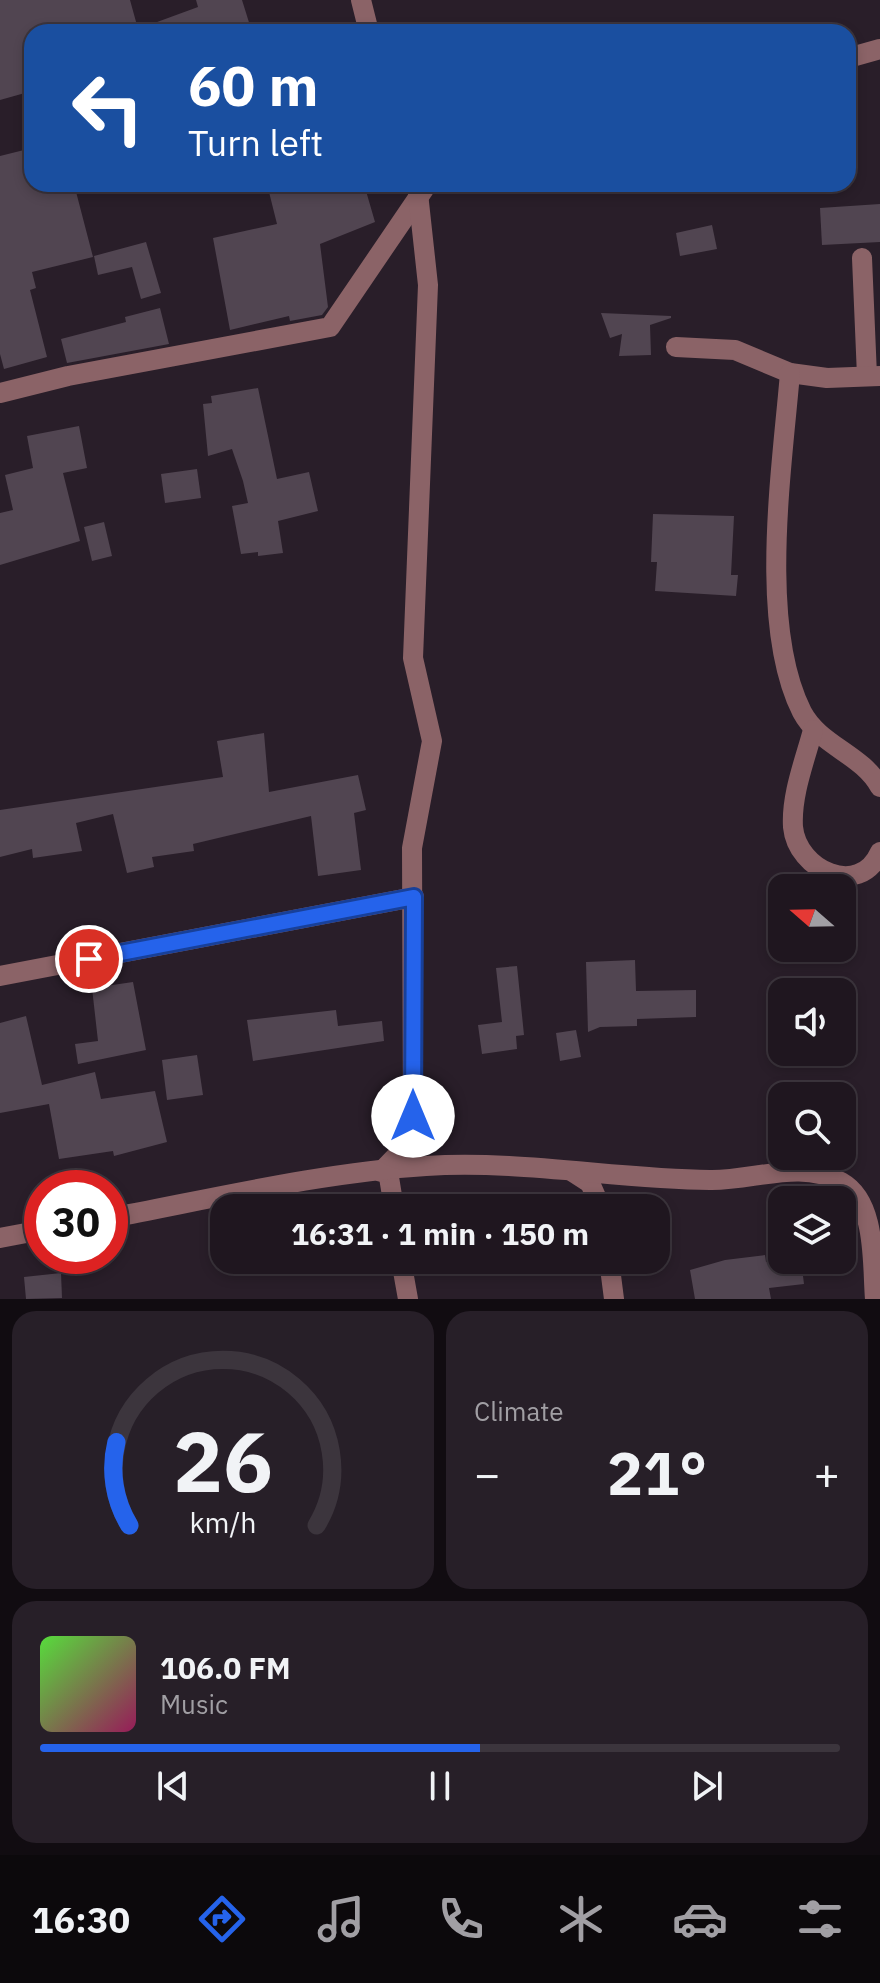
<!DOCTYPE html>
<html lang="en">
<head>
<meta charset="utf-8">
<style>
	:root { --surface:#1f161f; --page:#271f28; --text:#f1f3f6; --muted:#a19fa4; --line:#3c353d; --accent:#2563eb }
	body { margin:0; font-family:"IBM Plex Sans",sans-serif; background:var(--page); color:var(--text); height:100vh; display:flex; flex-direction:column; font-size:30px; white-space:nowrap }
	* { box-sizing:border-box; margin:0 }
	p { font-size:26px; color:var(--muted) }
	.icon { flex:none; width:44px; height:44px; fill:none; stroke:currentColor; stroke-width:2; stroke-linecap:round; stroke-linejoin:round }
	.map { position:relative; height:1299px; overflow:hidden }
	.panel { display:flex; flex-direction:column; gap:12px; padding:12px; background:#110c11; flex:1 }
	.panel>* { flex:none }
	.top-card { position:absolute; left:24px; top:24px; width:832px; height:168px; border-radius:24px; box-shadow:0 4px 12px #0003,0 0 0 2px var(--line); background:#1a4fa0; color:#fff; overflow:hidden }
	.needle { width:52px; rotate:290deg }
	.tools { position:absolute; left:768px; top:874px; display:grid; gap:16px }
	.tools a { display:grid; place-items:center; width:88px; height:88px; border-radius:16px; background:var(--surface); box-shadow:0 4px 12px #0003,0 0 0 2px var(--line); font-size:40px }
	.speed { position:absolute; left:24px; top:1170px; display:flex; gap:16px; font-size:40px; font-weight:700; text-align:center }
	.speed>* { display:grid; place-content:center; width:104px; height:104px; border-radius:50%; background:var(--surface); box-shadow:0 4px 12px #0003,0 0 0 2px var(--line); line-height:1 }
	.speed .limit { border:12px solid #d22; background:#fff; color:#111 }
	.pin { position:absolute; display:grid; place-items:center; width:68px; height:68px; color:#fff; margin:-34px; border:4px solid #fff; border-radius:50%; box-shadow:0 2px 8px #0007 }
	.me { position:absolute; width:88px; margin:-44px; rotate:0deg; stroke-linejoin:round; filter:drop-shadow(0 0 6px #0008) }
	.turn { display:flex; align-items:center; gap:28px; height:168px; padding:0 32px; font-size:36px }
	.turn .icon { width:104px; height:104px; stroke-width:2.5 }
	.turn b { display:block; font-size:56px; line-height:68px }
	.big { font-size:60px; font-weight:800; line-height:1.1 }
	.panel .widget { flex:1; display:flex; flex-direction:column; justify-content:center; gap:12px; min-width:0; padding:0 28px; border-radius:24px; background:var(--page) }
	.panel .dial { align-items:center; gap:0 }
	.dial svg { height:208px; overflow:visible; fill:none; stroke:var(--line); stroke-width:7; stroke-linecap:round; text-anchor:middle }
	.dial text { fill:var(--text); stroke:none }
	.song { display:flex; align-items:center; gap:24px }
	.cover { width:96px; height:96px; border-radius:12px; background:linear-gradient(135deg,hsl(110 70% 55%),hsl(330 70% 35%)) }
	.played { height:8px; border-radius:4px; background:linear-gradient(90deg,var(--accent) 55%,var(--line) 55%) }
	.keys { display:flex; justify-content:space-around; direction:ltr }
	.heat { display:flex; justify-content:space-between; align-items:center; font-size:44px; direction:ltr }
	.panel .tiles { flex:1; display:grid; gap:12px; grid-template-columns:1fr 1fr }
	.widget:last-child { grid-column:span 2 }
	.trip { position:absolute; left:210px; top:1194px; width:460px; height:80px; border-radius:24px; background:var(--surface); box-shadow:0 4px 12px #0003,0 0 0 2px var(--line); font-weight:800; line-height:80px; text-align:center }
	.tabs { display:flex; height:128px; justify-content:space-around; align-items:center; background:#0c090c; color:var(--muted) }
	.tabs .icon { width:56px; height:56px }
	.tabs .active { color:var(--accent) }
	.tabs b { font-size:36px; color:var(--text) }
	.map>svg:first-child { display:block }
</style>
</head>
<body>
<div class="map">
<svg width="880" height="1299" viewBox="0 0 880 1299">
	<rect width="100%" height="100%" fill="#291e29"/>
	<g fill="#514551">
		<path d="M0,0H130L138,29L198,7L196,0H242L252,32H32V51L25,52L32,91L0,100Z"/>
		<path d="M32,148V184H74L93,257L32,272L36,288L30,290L47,357L4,369L0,354V156Z"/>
		<path d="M267,184H364L375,222L320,244L328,307L322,315L290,321L289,316L230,330L213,238L277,224Z"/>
		<path d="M880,204V242L822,245L820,208Z"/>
		<path d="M712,225L717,249L680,256L676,233Z"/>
		<path d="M146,242L161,293L141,299L132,267L98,275L94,256Z"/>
		<path d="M160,308L169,344L67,363L61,339L126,322L125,317Z"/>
		<path d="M601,313L671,316V318L650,325L651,355L619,356L622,334L610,338Z"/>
		<path d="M258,388L277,479L309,472L318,511L278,521L283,553L258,556V552L241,554L232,506L248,503L243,481L232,449L208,456L203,404L212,403L211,396Z"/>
		<path d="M79,426L87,468L63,473L80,541L0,565V513L13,510L5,475L33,468L27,436Z"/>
		<path d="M197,469L201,498L165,503L161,474Z"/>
		<path d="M653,514L734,516L731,575H738L736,596L655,591L657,562H651Z"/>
		<path d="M104,522L112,556L92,561L84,527Z"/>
		<path d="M264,733L269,792L358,775L366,810L354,813L361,870L318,876L311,816L193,844L194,851L152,857L154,867L127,873L113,814L76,823L82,851L33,858L32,849L0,857V810L223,777L217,741Z"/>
		<path d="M635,960L636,991L696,990V1017L637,1019V1026L600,1027L588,1032L586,962Z"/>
		<path d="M517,966L524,1035L516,1036L517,1049L482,1054L478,1025L502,1022L496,968Z"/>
		<path d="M133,982L146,1050L78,1064L75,1044L98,1041L92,988Z"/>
		<path d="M336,1010L338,1026L382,1021L384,1041L253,1061L247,1020Z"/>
		<path d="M26,1016L42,1085L95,1072L101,1099L155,1091L167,1142L114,1156L113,1151L59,1159L49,1104L0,1113V1023Z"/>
		<path d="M576,1030L581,1057L560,1061L556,1033Z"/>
		<path d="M197,1055L203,1095L167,1100L162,1060Z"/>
		<path d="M765,1255L766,1262L801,1260L804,1284L769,1288L771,1299H695L690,1270L725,1260Z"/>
		<path d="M61,1273L62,1298L26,1299L24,1277Z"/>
	</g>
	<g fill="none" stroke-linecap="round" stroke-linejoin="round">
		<g stroke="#8b6367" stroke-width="20">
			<path d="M361,0L369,32"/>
			<path d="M848,58L880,49"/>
			<path d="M862,258L867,376"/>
			<path d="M676,347L735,350L790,373L827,378L880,376"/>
			<path d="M790,373C782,469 758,625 802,712C820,746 862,754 880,787"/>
			<path d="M0,393L68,376L330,327L424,189"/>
			<path d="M813,730C805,760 791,795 793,827C797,870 859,899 880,852"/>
			<path d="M0,976L414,897"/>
			<path d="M388,1171L394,1208"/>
			<path d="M381,1172L404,1148L413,1116L412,848L432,741L413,658L428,285L417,184"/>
			<path d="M573,1172L590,1183L601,1208"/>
			<path d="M110,1218C211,1199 325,1172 426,1166C521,1160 616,1179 710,1180C754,1181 800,1159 841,1182C877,1202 872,1263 875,1299"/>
			<path d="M0,1238L42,1230"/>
			<path d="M401,1260L408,1299"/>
			<path d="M609,1260L614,1299"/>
		</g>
	</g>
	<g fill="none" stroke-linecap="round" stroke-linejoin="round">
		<g stroke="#184099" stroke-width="20">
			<path id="route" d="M89,959L414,897L413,1116"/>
		</g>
		<use href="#route" stroke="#2563eb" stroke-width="14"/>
	</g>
</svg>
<div class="tools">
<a><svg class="needle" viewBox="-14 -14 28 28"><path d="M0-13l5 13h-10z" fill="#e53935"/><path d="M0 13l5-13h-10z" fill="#a19fa4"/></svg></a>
<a><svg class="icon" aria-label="sound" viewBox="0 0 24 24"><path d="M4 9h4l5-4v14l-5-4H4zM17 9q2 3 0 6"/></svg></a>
<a><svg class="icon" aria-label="search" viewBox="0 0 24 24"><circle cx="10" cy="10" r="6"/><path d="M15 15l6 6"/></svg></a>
<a><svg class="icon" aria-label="layers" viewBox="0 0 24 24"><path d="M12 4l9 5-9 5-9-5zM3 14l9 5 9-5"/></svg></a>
</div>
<div class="speed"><div class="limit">30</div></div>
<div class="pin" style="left:89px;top:959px;background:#d93025"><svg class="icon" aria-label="arrive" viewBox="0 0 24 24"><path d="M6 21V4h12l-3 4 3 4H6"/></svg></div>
<svg class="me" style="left:413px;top:1116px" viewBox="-20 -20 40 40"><circle r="19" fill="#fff"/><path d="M0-13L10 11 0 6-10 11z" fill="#2563eb"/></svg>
<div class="trip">16:31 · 1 min · 150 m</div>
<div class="top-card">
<div class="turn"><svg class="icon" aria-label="left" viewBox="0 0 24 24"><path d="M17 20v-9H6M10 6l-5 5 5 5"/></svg><div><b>60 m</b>Turn left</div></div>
</div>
</div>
<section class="panel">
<div class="tiles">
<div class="widget dial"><svg viewBox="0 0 100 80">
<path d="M14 69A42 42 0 1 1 86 69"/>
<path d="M14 69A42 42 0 0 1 9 37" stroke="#2563eb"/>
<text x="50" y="56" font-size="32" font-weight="700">26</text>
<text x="50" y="72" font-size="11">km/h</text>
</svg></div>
<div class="widget"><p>Climate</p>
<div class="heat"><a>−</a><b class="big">21°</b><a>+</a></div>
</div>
<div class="widget">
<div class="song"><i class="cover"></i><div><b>106.0 FM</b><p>Music</p></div></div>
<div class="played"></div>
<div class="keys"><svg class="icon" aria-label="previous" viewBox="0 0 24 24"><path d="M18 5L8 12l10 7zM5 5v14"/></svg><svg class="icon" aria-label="pause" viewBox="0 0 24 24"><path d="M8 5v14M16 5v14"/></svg><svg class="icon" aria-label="next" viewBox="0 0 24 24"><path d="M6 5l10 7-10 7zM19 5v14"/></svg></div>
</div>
</div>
</section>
<nav class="tabs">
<b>16:30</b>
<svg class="icon active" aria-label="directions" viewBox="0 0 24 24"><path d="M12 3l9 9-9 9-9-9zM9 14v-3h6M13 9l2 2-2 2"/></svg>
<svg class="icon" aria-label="music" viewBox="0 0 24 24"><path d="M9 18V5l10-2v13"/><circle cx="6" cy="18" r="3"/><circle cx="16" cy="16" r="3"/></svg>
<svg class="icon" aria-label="phone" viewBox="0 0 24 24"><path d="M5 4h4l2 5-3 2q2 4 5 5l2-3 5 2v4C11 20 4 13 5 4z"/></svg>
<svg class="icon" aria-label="climate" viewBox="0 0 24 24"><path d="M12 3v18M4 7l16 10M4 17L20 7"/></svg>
<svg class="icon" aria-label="car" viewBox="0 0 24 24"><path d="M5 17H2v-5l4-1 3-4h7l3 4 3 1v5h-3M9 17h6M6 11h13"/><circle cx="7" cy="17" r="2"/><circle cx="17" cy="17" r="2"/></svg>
<svg class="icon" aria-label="filters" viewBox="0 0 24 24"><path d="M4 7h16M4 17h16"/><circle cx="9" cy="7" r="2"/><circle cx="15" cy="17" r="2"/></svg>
</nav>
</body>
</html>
